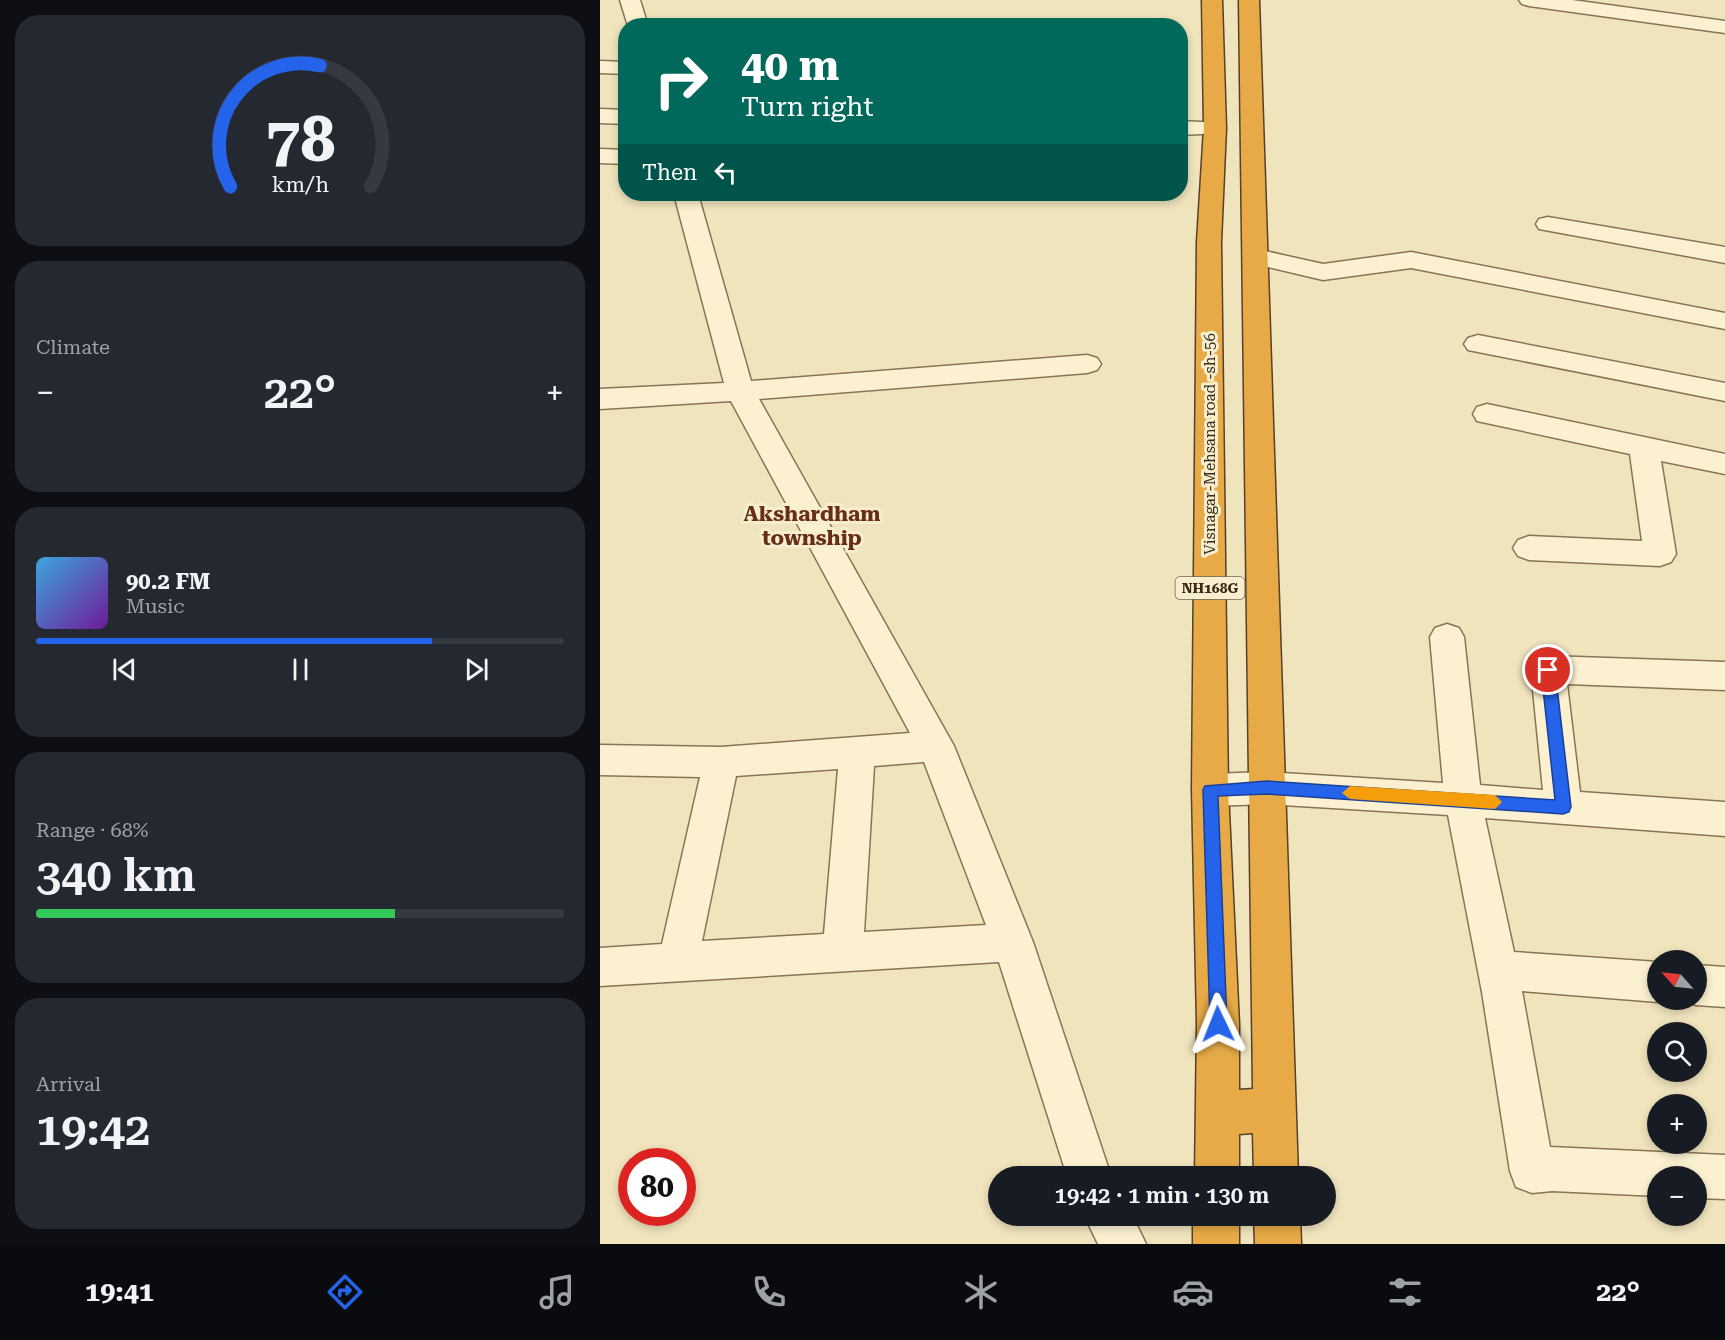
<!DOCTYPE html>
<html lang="en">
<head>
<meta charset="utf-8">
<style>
	:root { --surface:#171b24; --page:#242831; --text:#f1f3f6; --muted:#9ea1a6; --line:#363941; --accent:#2563eb }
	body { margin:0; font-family:"Roboto Serif",serif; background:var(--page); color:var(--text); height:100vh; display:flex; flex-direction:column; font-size:22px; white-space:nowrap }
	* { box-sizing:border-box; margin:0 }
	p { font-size:20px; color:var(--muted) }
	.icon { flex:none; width:33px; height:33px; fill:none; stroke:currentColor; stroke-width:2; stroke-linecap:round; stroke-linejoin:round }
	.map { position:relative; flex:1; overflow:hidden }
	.sheet { display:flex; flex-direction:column; gap:15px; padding:15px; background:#0d0f14; width:600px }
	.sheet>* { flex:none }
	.top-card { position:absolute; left:18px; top:18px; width:570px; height:183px; border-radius:24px; box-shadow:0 3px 9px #0003; background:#00695c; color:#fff; overflow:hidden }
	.needle { width:39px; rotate:297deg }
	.buttons { position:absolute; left:1047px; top:950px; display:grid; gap:12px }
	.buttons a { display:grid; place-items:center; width:60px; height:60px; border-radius:50%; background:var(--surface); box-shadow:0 3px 9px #0003; font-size:30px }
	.speed { position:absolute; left:18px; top:1148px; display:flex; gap:12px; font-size:30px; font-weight:700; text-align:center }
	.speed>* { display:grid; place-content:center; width:78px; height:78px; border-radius:50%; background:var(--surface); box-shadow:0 3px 9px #0003; line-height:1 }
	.speed .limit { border:9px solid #d22; background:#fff; color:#111 }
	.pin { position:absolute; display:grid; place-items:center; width:51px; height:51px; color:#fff; margin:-26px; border:3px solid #fff; border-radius:50%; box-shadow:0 2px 6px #0007 }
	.me { position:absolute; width:66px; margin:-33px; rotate:358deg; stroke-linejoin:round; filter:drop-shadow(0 0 4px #0008) }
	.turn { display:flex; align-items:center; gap:21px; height:126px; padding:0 24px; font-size:27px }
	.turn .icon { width:78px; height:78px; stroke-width:2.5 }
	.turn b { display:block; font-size:42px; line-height:51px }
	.then { display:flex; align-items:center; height:57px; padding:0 24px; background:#0003; gap:12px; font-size:22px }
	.big { font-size:45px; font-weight:600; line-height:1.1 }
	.sheet .tile { flex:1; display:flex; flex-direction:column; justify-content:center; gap:9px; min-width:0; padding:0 21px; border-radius:24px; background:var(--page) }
	.sheet .dial { align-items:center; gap:0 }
	.dial svg { height:156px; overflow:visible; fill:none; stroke:var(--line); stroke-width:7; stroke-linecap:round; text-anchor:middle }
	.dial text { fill:var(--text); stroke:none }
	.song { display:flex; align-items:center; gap:18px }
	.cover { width:72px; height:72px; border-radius:9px; background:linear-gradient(135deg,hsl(200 70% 55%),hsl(280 70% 35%)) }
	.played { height:6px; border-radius:3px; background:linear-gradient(90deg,var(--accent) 75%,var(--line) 75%) }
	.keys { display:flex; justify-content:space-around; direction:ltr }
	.heat { display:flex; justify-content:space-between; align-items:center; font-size:33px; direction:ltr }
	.charge { height:9px; border-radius:4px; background:linear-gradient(90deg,#34c759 68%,var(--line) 0) }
	.trip { position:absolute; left:388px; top:1166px; width:348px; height:60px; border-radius:30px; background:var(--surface); box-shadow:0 3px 9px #0003; font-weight:600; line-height:60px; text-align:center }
	.dock { display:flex; height:96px; justify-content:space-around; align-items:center; background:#090b0e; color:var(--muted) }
	.dock .icon { width:42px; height:42px }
	.dock .selected { color:var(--accent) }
	.dock b { font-size:27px; color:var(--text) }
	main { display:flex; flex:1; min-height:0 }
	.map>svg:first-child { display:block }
</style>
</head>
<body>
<main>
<section class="sheet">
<div class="tile dial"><svg viewBox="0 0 100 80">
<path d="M14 69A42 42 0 1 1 86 69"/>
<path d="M14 69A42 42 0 0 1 60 7" stroke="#2563eb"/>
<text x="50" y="56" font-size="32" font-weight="700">78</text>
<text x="50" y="72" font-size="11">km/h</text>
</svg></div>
<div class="tile"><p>Climate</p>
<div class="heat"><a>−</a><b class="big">22°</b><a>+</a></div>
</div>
<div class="tile">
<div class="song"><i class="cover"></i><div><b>90.2 FM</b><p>Music</p></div></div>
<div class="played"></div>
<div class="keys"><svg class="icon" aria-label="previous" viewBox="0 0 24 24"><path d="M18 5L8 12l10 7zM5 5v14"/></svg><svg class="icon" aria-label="pause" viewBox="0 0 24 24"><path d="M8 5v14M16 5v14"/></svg><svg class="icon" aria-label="next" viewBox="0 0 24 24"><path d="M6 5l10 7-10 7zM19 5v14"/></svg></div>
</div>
<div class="tile"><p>Range · 68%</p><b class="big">340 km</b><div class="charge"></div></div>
<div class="tile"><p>Arrival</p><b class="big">19:42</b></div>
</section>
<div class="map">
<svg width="1125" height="1244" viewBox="0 0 1125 1244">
	<rect width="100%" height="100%" fill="#f0e4bd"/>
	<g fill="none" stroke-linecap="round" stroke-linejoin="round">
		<g stroke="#897455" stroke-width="3">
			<g id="minor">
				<path d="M20,0H40L48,26H28Z"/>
				<path d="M919,0H972L1125,21V33L929,6L922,4Z"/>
				<path d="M0,61L26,62V74L0,73Z"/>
				<path d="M0,109L26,110V124L0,123Z"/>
				<path d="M580,121L623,123L626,128L623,133L580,135Z"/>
				<path d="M0,149L26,150V164L0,163Z"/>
				<path d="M74,194H98L151,381L487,355L497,358L501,364L497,370L487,373L159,399L354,746L433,942L511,1176H467L399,962L0,986V948L62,944L100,777L0,775V745L121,747L310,733L131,401L0,409V389L124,383ZM324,762L386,925L264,932L274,766ZM238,769L224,934L102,941L136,776Z"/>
				<path d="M948,217L1125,247V263L939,229L936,224L939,219Z"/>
				<path d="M656,249L723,264L811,252L1125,313V329L811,268L723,280L647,262L643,257L647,252Z"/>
				<path d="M878,335L1125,383V401L868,350L864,344L868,338Z"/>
				<path d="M887,404L1125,454V474L1061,461L1076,554L1071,562L1060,566L929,560L918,556L913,548L918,540L929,536L1042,541L1030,454L877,421L873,414L877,407Z"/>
				<path d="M847,624L859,628L864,637L880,785L943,790L931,670L936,660L948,656L1125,662V690L967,684L980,792L1125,802V836L885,818L914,952L1058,962V999H1065L1058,1002L922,991L950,1147L1125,1155V1199L1096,1198V1176H1058V1196L952,1191L932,1193L916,1187L910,1171L882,992L848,815L667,804L610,806L597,801L592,790L597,779L610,774L667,772L843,783L830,637L835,628Z"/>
				<path d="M1096,965L1125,967V1007L1096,1005L1082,999H1096Z"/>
				<path d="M484,1215H532L546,1244H498Z"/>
			</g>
		</g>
		<g stroke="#56412a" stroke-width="3">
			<g id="highway">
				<path d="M602,0H622L626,128L621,242L628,790L639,1024V1090L653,1089L639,0H659L698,1176H654L653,1133L639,1134V1176H595L597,1024L592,790L597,242L604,128Z"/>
				<rect x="593" y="1215" width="46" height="29"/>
				<path d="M654,1215H700L701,1244H655Z"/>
			</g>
		</g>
		<use href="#minor" fill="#fbf1d0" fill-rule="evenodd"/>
		<use href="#highway" fill="#e7aa46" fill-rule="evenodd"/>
	</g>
	<path fill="#2563eb" stroke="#184099" stroke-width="1.5" d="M948,664L955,670L971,807L969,812L963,814L667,794L618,796L627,1024L624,1030L618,1032L612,1030L610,1024L603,790L605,786L667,781L955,800L941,670Z"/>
	<path fill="#f59e0b" d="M750,786L895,795L902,802L895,809L750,799L742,793Z"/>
	<g text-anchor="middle" stroke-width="6" stroke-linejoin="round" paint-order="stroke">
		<rect fill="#f7eecd" stroke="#716550" stroke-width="1.5" x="575.5" y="577" width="69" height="22" rx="4.5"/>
		<g font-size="14" font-weight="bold" fill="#382a1b">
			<text x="610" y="593">NH168G</text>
		</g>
		<g font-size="15" fill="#382a1b" stroke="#f7eecd">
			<text transform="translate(610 444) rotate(-90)" y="5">Visnagar-Mehsana road -sh-56</text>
		</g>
		<g font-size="21" font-weight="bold" fill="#672d17" stroke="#f7eecd">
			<text x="212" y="521">Akshardham<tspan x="212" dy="24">township</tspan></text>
		</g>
	</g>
</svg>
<div class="buttons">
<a><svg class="needle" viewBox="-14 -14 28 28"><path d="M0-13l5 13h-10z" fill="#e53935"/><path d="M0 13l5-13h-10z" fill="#9ea1a6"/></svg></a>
<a><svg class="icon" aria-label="search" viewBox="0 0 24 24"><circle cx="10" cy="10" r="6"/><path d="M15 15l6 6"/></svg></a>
<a>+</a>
<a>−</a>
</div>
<div class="speed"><div class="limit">80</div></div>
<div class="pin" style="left:948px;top:670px;background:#d93025"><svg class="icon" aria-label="arrive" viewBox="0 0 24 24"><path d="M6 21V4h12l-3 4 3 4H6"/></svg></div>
<svg class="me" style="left:618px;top:1024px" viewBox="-20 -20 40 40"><path d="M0-17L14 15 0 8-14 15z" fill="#2563eb" stroke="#fff" stroke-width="4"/></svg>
<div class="trip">19:42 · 1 min · 130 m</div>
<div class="top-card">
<div class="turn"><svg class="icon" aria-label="right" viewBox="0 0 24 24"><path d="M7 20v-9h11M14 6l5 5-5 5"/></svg><div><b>40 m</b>Turn right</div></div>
<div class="then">Then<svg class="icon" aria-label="left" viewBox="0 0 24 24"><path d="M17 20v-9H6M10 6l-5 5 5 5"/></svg></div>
</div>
</div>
</main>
<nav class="dock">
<b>19:41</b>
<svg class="icon selected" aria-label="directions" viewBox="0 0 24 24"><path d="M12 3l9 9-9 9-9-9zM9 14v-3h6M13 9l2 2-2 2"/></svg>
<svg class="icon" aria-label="music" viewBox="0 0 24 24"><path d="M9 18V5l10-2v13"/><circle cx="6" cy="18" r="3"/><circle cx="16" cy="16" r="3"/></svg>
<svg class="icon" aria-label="phone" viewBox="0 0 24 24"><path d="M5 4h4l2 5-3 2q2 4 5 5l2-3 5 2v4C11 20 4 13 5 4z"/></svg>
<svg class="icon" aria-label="climate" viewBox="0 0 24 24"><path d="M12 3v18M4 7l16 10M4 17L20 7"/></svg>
<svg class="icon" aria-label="car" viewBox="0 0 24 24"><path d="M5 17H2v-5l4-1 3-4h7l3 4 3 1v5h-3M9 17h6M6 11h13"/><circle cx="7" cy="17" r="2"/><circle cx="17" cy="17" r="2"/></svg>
<svg class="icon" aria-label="filters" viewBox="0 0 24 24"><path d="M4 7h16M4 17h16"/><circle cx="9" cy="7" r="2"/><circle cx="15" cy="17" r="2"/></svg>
<b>22°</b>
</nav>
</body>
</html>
